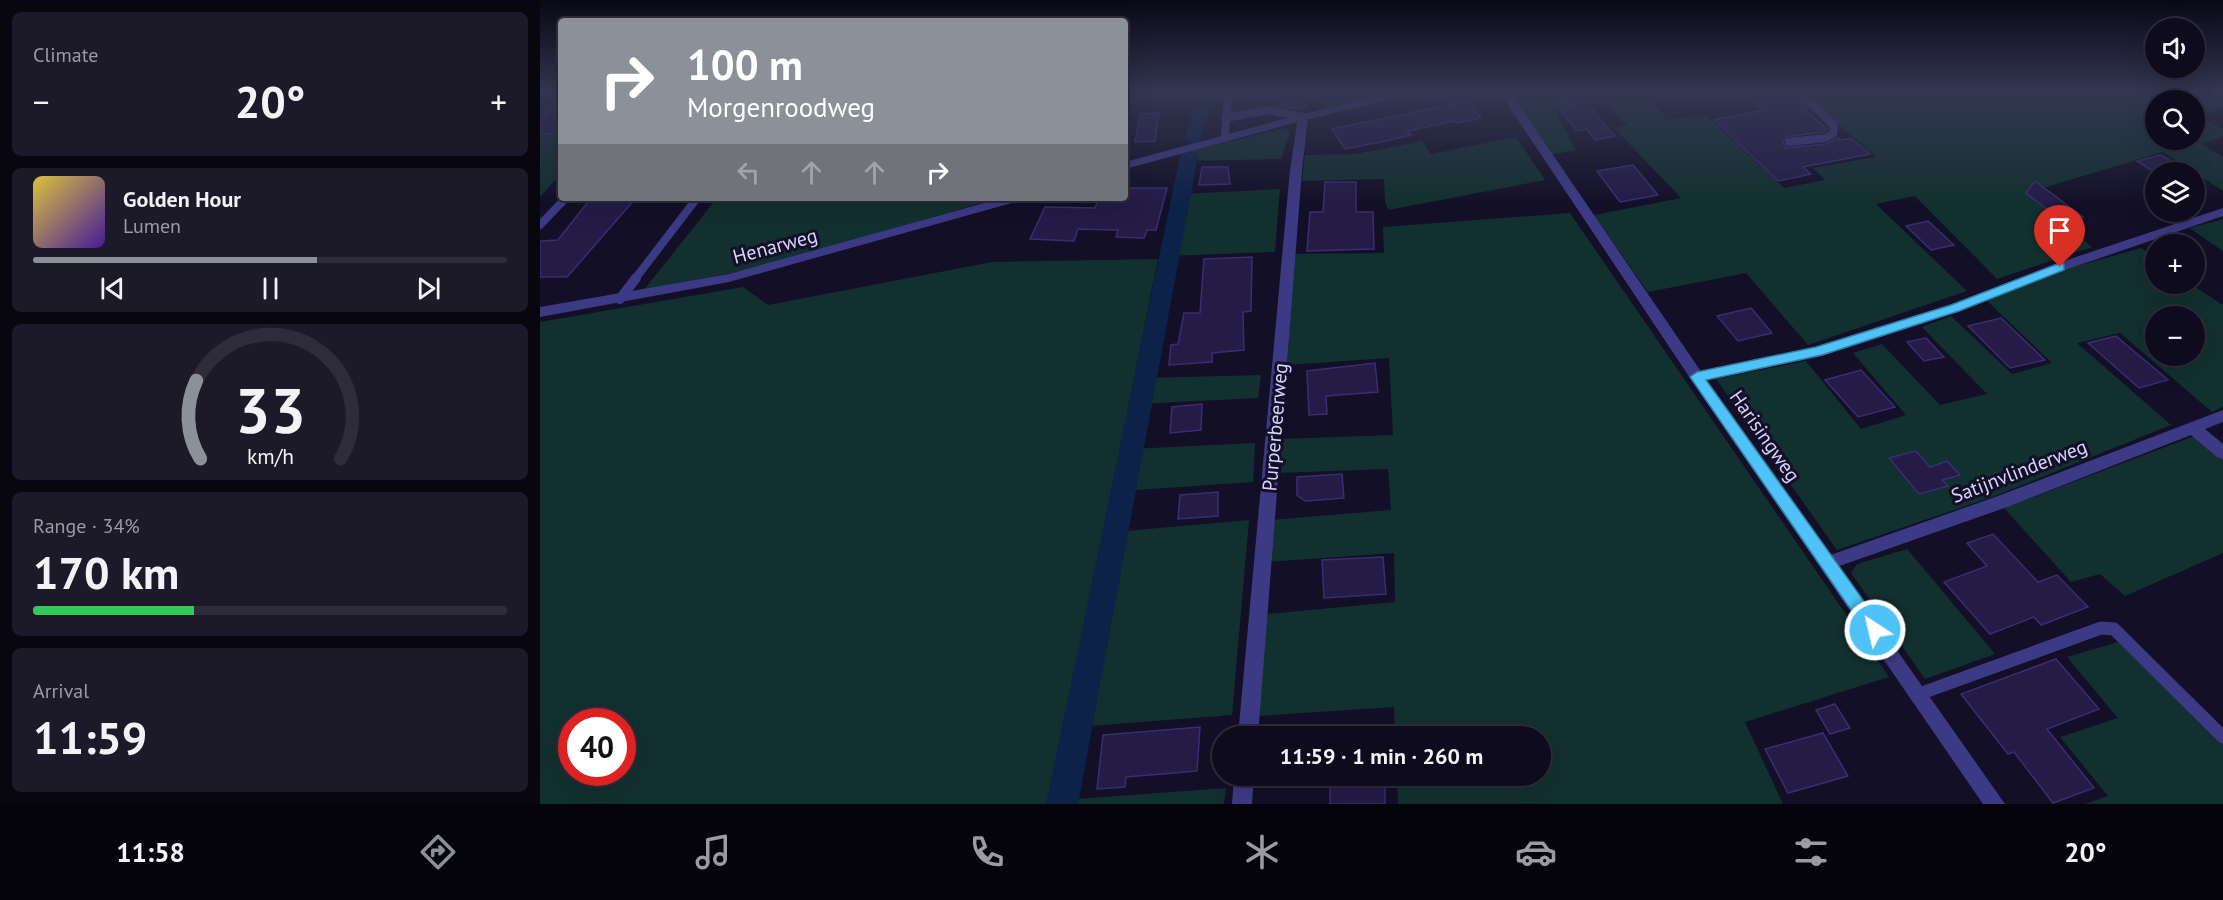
<!DOCTYPE html>
<html lang="en">
<head>
<meta charset="utf-8">
<style>
	:root { --surface:#0e0b1c; --page:#1c1929; --text:#f1f3f6; --muted:#9b9ba3; --line:#2e2b3b; --accent:#8c9099 }
	body { margin:0; font-family:"PT Sans",sans-serif; background:var(--page); color:var(--text); height:100vh; display:flex; flex-direction:column; font-size:22px; white-space:nowrap }
	* { box-sizing:border-box; margin:0 }
	p { font-size:20px; color:var(--muted) }
	.icon { flex:none; width:33px; height:33px; fill:none; stroke:currentColor; stroke-width:2; stroke-linecap:round; stroke-linejoin:round }
	.map { position:relative; flex:1; overflow:hidden }
	.details { display:flex; flex-direction:column; gap:12px; padding:12px; background:#08060f; width:540px }
	.details>* { flex:none }
	.hud { position:absolute; left:18px; top:18px; width:570px; height:183px; border-radius:6px; box-shadow:0 6px 24px #0002,0 0 0 2px var(--line); background:#8c9099; color:#fff; overflow:hidden }
	.fabs { position:absolute; left:1605px; top:18px; display:grid; gap:12px }
	.fabs a { display:grid; place-items:center; width:60px; height:60px; border-radius:50%; background:var(--surface); box-shadow:0 6px 24px #0002,0 0 0 2px var(--line); font-size:30px }
	.speed { position:absolute; left:18px; top:708px; display:flex; gap:12px; font-size:30px; font-weight:700; text-align:center }
	.speed>* { display:grid; place-content:center; width:78px; height:78px; border-radius:50%; background:var(--surface); box-shadow:0 6px 24px #0002,0 0 0 2px var(--line); line-height:1 }
	.speed .limit { border:9px solid #d22; background:#fff; color:#111 }
	.pin { position:absolute; display:grid; place-items:center; width:51px; height:51px; color:#fff; margin:-62px -26px; border-radius:50% 50% 50% 0; rotate:-45deg; box-shadow:0 0 6px #0007 }
	.pin .icon { rotate:45deg }
	.me { position:absolute; width:66px; margin:-33px; rotate:325deg; stroke-linejoin:round; filter:drop-shadow(0 0 4px #0008) }
	.turn { display:flex; align-items:center; gap:21px; height:126px; padding:0 30px; font-size:27px }
	.turn .icon { width:78px; height:78px; stroke-width:2.5 }
	.turn b { display:block; font-size:42px; line-height:51px }
	.lanes { display:flex; align-items:center; height:57px; padding:0 30px; background:#0003; justify-content:center; gap:30px; direction:ltr }
	.lanes .off { opacity:.35 }
	.big { font-size:45px; font-weight:700; line-height:1.1 }
	.details .tile { flex:1; display:flex; flex-direction:column; justify-content:center; gap:9px; min-width:0; padding:0 21px; border-radius:9px; background:var(--page) }
	.details .dial { align-items:center; gap:0 }
	.dial svg { height:156px; overflow:visible; fill:none; stroke:var(--line); stroke-width:7; stroke-linecap:round; text-anchor:middle }
	.dial text { fill:var(--text); stroke:none }
	.song { display:flex; align-items:center; gap:18px }
	.cover { width:72px; height:72px; border-radius:9px; background:linear-gradient(135deg,hsl(50 70% 55%),hsl(260 70% 35%)) }
	.played { height:6px; border-radius:3px; background:linear-gradient(90deg,var(--accent) 60%,var(--line) 60%) }
	.keys { display:flex; justify-content:space-around; direction:ltr }
	.heat { display:flex; justify-content:space-between; align-items:center; font-size:33px; direction:ltr }
	.charge { height:9px; border-radius:4px; background:linear-gradient(90deg,#34c759 34%,var(--line) 0) }
	.trip { position:absolute; left:672px; top:726px; width:339px; height:60px; border-radius:30px; background:var(--surface); box-shadow:0 6px 24px #0002,0 0 0 2px var(--line); font-weight:700; line-height:60px; text-align:center }
	.dock { display:flex; height:96px; justify-content:space-around; align-items:center; background:#06040b; color:var(--muted) }
	.dock .icon { width:42px; height:42px }
	.dock .on { color:var(--accent) }
	.dock b { font-size:27px; color:var(--text) }
	main { display:flex; flex:1; min-height:0 }
	.map>svg:first-child { display:block }
</style>
</head>
<body>
<main>
<section class="details">
<div class="tile"><p>Climate</p>
<div class="heat"><a>−</a><b class="big">20°</b><a>+</a></div>
</div>
<div class="tile">
<div class="song"><i class="cover"></i><div><b>Golden Hour</b><p>Lumen</p></div></div>
<div class="played"></div>
<div class="keys"><svg class="icon" aria-label="previous" viewBox="0 0 24 24"><path d="M18 5L8 12l10 7zM5 5v14"/></svg><svg class="icon" aria-label="pause" viewBox="0 0 24 24"><path d="M8 5v14M16 5v14"/></svg><svg class="icon" aria-label="next" viewBox="0 0 24 24"><path d="M6 5l10 7-10 7zM19 5v14"/></svg></div>
</div>
<div class="tile dial"><svg viewBox="0 0 100 80">
<path d="M14 69A42 42 0 1 1 86 69"/>
<path d="M14 69A42 42 0 0 1 12 29" stroke="#8c9099"/>
<text x="50" y="56" font-size="32" font-weight="700">33</text>
<text x="50" y="72" font-size="11">km/h</text>
</svg></div>
<div class="tile"><p>Range · 34%</p><b class="big">170 km</b><div class="charge"></div></div>
<div class="tile"><p>Arrival</p><b class="big">11:59</b></div>
</section>
<div class="map">
<svg width="1683" height="804" viewBox="0 0 1683 804">
	<rect width="100%" height="100%" fill="#130f26"/>
	<g fill="#12302f" fill-rule="evenodd">
		<path d="M779,92H839L841,96L787,109Z"/>
		<path d="M968,92H1057L1065,102L1106,95L1127,119L1167,116L1244,188L1285,180L1273,168L1336,157L1261,92H1604L1618,100H1616V140H1654V100H1636L1664,92H1683V110L1680,108L1657,115L1683,129V137L1662,144L1683,157V191L1623,152L1486,193L1552,247L1457,279L1375,196L1336,204L1427,291L1268,345L1206,273L1108,292L1054,215L1141,198L1074,128L1087,125L1065,102L1014,109L1036,150L1011,155Z"/>
		<path d="M745,128L750,132L741,159L647,161L650,151Z"/>
		<path d="M21,135V178L16,179L0,197V135Z"/>
		<path d="M976,137L1005,180L848,210L845,201L844,179L762,181L765,155L816,154L882,141L891,154Z"/>
		<path d="M740,189L735,252L628,256L640,194Z"/>
		<path d="M177,198H459L221,267L103,291Z"/>
		<path d="M1030,213L1349,677L1205,722L1243,804H858L857,776H1000V736H855L854,707L719,716L726,614L855,602L854,553L727,562L731,520L851,510L848,469L738,473L740,439L853,435L849,358L747,365L754,254L844,253L843,227Z"/>
		<path d="M1683,219V251L1649,228Z"/>
		<path d="M1601,248L1615,258L1616,284H1651L1681,304H1683V407L1672,412L1580,333L1537,343L1631,425L1455,496L1297,550L1176,379L1266,361L1321,429L1366,415L1313,353L1342,344L1400,405L1447,394L1382,327L1411,316L1472,374L1512,363L1445,299L1527,269ZM1616,316H1654V356H1616Z"/>
		<path d="M618,259L509,804H0V322L203,287L228,305L452,262ZM32,722H82V772H32Z"/>
		<path d="M721,375L718,398L599,404L604,378Z"/>
		<path d="M1657,435L1683,458V553L1585,596L1560,574L1531,582L1464,508Z"/>
		<path d="M715,443L713,482L582,491L590,449Z"/>
		<path d="M709,520L692,715L537,727L574,532Z"/>
		<path d="M1367,549L1455,654L1385,679L1311,573L1317,564Z"/>
		<path d="M1585,640L1683,741V804H1545L1568,796L1520,737L1578,718L1527,657Z"/>
		<path d="M686,788L684,804H522L523,800Z"/>
	</g>
	<g fill="none" stroke-linecap="round" stroke-linejoin="round">
		<g fill="#0c2248" fill-rule="evenodd">
			<path d="M657,92H673L661,139L653,144L645,139Z"/>
			<path d="M649,151L655,152L658,156L538,804H506L640,156L643,152Z"/>
		</g>
	</g>
	<g fill="#241b47" stroke="#3b2d73" stroke-width="1.5">
		<path d="M736,92H757L766,107L756,109L742,106Z"/>
		<path d="M1030,92H1034L1048,105L1075,136L1055,140L1047,129L1037,131L1020,110L1032,108L1024,97Z"/>
		<path d="M1203,92H1254L1268,109L1264,110L1287,129L1283,132L1246,137L1243,142L1246,148L1286,144L1298,138L1300,140L1311,138L1330,154L1263,167L1271,174L1238,181L1174,120L1223,110Z"/>
		<path d="M21,98V134H0V118Z"/>
		<path d="M928,101L941,118L916,123L914,121L868,131L871,135L846,141L805,149L792,129Z"/>
		<path d="M619,113L615,141L595,142L600,114Z"/>
		<path d="M1621,155L1649,172H1614L1597,161Z"/>
		<path d="M1093,165L1118,195L1080,202L1057,171Z"/>
		<path d="M662,167H688L690,184L659,185Z"/>
		<path d="M1495,181L1543,217L1522,221L1486,193Z"/>
		<path d="M785,182H816V212H833L834,249L767,251L770,212H783Z"/>
		<path d="M585,188H627L616,230H607L604,238L576,237L578,230L538,229L534,241L490,239L505,207L555,208L559,198H585Z"/>
		<path d="M51,198H96L27,277H0V241L18,240Z"/>
		<path d="M1388,221L1414,245L1391,250L1366,226Z"/>
		<path d="M712,257L711,311L703,312L704,350L672,353V362L629,365L631,345L638,344L644,313H660L664,259Z"/>
		<path d="M1211,308L1232,333L1198,341L1177,316Z"/>
		<path d="M1461,318L1505,360L1470,368L1428,326Z"/>
		<path d="M1576,336L1628,380L1599,388L1548,343Z"/>
		<path d="M1386,338L1404,357L1384,361L1367,342Z"/>
		<path d="M835,363L838,392L786,396L787,414L769,415L767,371Z"/>
		<path d="M1321,370L1355,407L1318,417L1285,380Z"/>
		<path d="M662,404L661,430L630,433L632,407Z"/>
		<path d="M1376,451L1390,467L1407,461L1420,475L1402,480L1408,486L1379,494L1349,458Z"/>
		<path d="M802,474L804,498L765,501L757,495V477Z"/>
		<path d="M678,492V516L638,519L640,495Z"/>
		<path d="M1453,534L1498,582L1517,575L1548,607L1501,625L1494,617L1450,634L1404,582L1447,566L1427,543Z"/>
		<path d="M843,557L846,594L784,598L782,560Z"/>
		<path d="M1516,659L1559,709L1507,729L1554,788L1513,803L1474,752L1468,754L1421,694Z"/>
		<path d="M1295,704L1310,728L1290,734L1276,710Z"/>
		<path d="M660,727L657,771L586,777L585,787L557,789L563,735Z"/>
		<path d="M1283,733L1308,776L1248,793L1225,749Z"/>
		<path d="M845,780V804H790V782Z"/>
	</g>
	<g fill="none" stroke-linecap="round" stroke-linejoin="round">
		<g stroke="#3d3a85" stroke-width="8">
			<path d="M686,118L689,92"/>
			<path d="M685,138L686,118L728,110L763,117"/>
			<path d="M1249,142L1285,138L1293,134L1294,126L1260,92"/>
			<path d="M0,225L23,201"/>
			<path d="M95,279L157,198"/>
		</g>
		<path stroke="#3d3a85" stroke-width="10" d="M80,299L96,278"/>
		<path stroke="#3d3a85" stroke-width="13" d="M1379,694L1561,628L1574,629L1683,737"/>
		<g fill="#3d3a85" fill-rule="evenodd">
			<path d="M763,114L768,117L762,170L718,736H698L750,170L758,117Z"/>
			<path d="M1683,208V216L1525,270L1420,311L1282,356L1157,382L1150,377L1157,372L1276,347L1410,305L1515,264Z"/>
			<path d="M1683,410V422L1665,429L1683,444V459L1677,457L1651,435L1470,506L1288,570L1282,568L1279,563L1282,558L1458,496Z"/>
			<path d="M694,776H714L712,804H692Z"/>
		</g>
		<g fill="#3d3a85" fill-rule="evenodd">
			<path d="M859,92H880L765,120L585,169V162L759,115Z"/>
			<path d="M957,92H969L972,95L1162,373L1465,804H1443L1152,381L964,99Z"/>
			<path d="M462,198H481L479,201L189,282L0,317V307L189,274Z"/>
		</g>
	</g>
	<linearGradient id="sky" x2="0" y2="1"><stop stop-color="#0a0815"/><stop offset="0.45" stop-color="#333752"/><stop offset="1" stop-color="#333752" stop-opacity="0"/></linearGradient>
	<rect width="1683" height="205" fill="url(#sky)"/>
	<path fill="#4fc3f7" stroke="#337fa1" stroke-width="1.5" d="M1520,263L1524,264V270L1419,311L1282,355L1166,380L1341,625L1343,630L1341,636L1335,638L1329,636L1150,377L1157,372L1276,347L1411,305Z"/>
	<g text-anchor="middle" stroke-width="6" stroke-linejoin="round" paint-order="stroke">
		<g font-size="20" fill="#d9d4ff" stroke="#130f26">
			<text transform="translate(235 246) rotate(-15)" y="7">Henarweg</text>
			<text transform="translate(735 427) rotate(-85)" y="7">Purperbeerweg</text>
			<text transform="translate(1225 436) rotate(55)" y="7">Harisingweg</text>
			<text transform="translate(1479 471) rotate(-21)" y="7">Satijnvlinderweg</text>
		</g>
	</g>
</svg>
<div class="fabs">
<a><svg class="icon" aria-label="sound" viewBox="0 0 24 24"><path d="M4 9h4l5-4v14l-5-4H4zM17 9q2 3 0 6"/></svg></a>
<a><svg class="icon" aria-label="search" viewBox="0 0 24 24"><circle cx="10" cy="10" r="6"/><path d="M15 15l6 6"/></svg></a>
<a><svg class="icon" aria-label="layers" viewBox="0 0 24 24"><path d="M12 4l9 5-9 5-9-5zM3 14l9 5 9-5"/></svg></a>
<a>+</a>
<a>−</a>
</div>
<div class="speed"><div class="limit">40</div></div>
<div class="pin" style="left:1520px;top:267px;background:#d93025"><svg class="icon" aria-label="arrive" viewBox="0 0 24 24"><path d="M6 21V4h12l-3 4 3 4H6"/></svg></div>
<svg class="me" style="left:1335px;top:630px" viewBox="-20 -20 40 40"><circle r="17" fill="#4fc3f7" stroke="#fff" stroke-width="3"/><path d="M0-11L8 9 0 5-8 9z" fill="#fff"/></svg>
<div class="trip">11:59 · 1 min · 260 m</div>
<div class="hud">
<div class="turn"><svg class="icon" aria-label="right" viewBox="0 0 24 24"><path d="M7 20v-9h11M14 6l5 5-5 5"/></svg><div><b>100 m</b>Morgenroodweg</div></div>
<div class="lanes"><svg class="icon off" aria-label="left" viewBox="0 0 24 24"><path d="M17 20v-9H6M10 6l-5 5 5 5"/></svg><svg class="icon off" aria-label="ahead" viewBox="0 0 24 24"><path d="M12 20V5M6 11l6-6 6 6"/></svg><svg class="icon off" aria-label="ahead" viewBox="0 0 24 24"><path d="M12 20V5M6 11l6-6 6 6"/></svg><svg class="icon" aria-label="right" viewBox="0 0 24 24"><path d="M7 20v-9h11M14 6l5 5-5 5"/></svg></div>
</div>
</div>
</main>
<nav class="dock">
<b>11:58</b>
<svg class="icon on" aria-label="directions" viewBox="0 0 24 24"><path d="M12 3l9 9-9 9-9-9zM9 14v-3h6M13 9l2 2-2 2"/></svg>
<svg class="icon" aria-label="music" viewBox="0 0 24 24"><path d="M9 18V5l10-2v13"/><circle cx="6" cy="18" r="3"/><circle cx="16" cy="16" r="3"/></svg>
<svg class="icon" aria-label="phone" viewBox="0 0 24 24"><path d="M5 4h4l2 5-3 2q2 4 5 5l2-3 5 2v4C11 20 4 13 5 4z"/></svg>
<svg class="icon" aria-label="climate" viewBox="0 0 24 24"><path d="M12 3v18M4 7l16 10M4 17L20 7"/></svg>
<svg class="icon" aria-label="car" viewBox="0 0 24 24"><path d="M5 17H2v-5l4-1 3-4h7l3 4 3 1v5h-3M9 17h6M6 11h13"/><circle cx="7" cy="17" r="2"/><circle cx="17" cy="17" r="2"/></svg>
<svg class="icon" aria-label="filters" viewBox="0 0 24 24"><path d="M4 7h16M4 17h16"/><circle cx="9" cy="7" r="2"/><circle cx="15" cy="17" r="2"/></svg>
<b>20°</b>
</nav>
</body>
</html>
